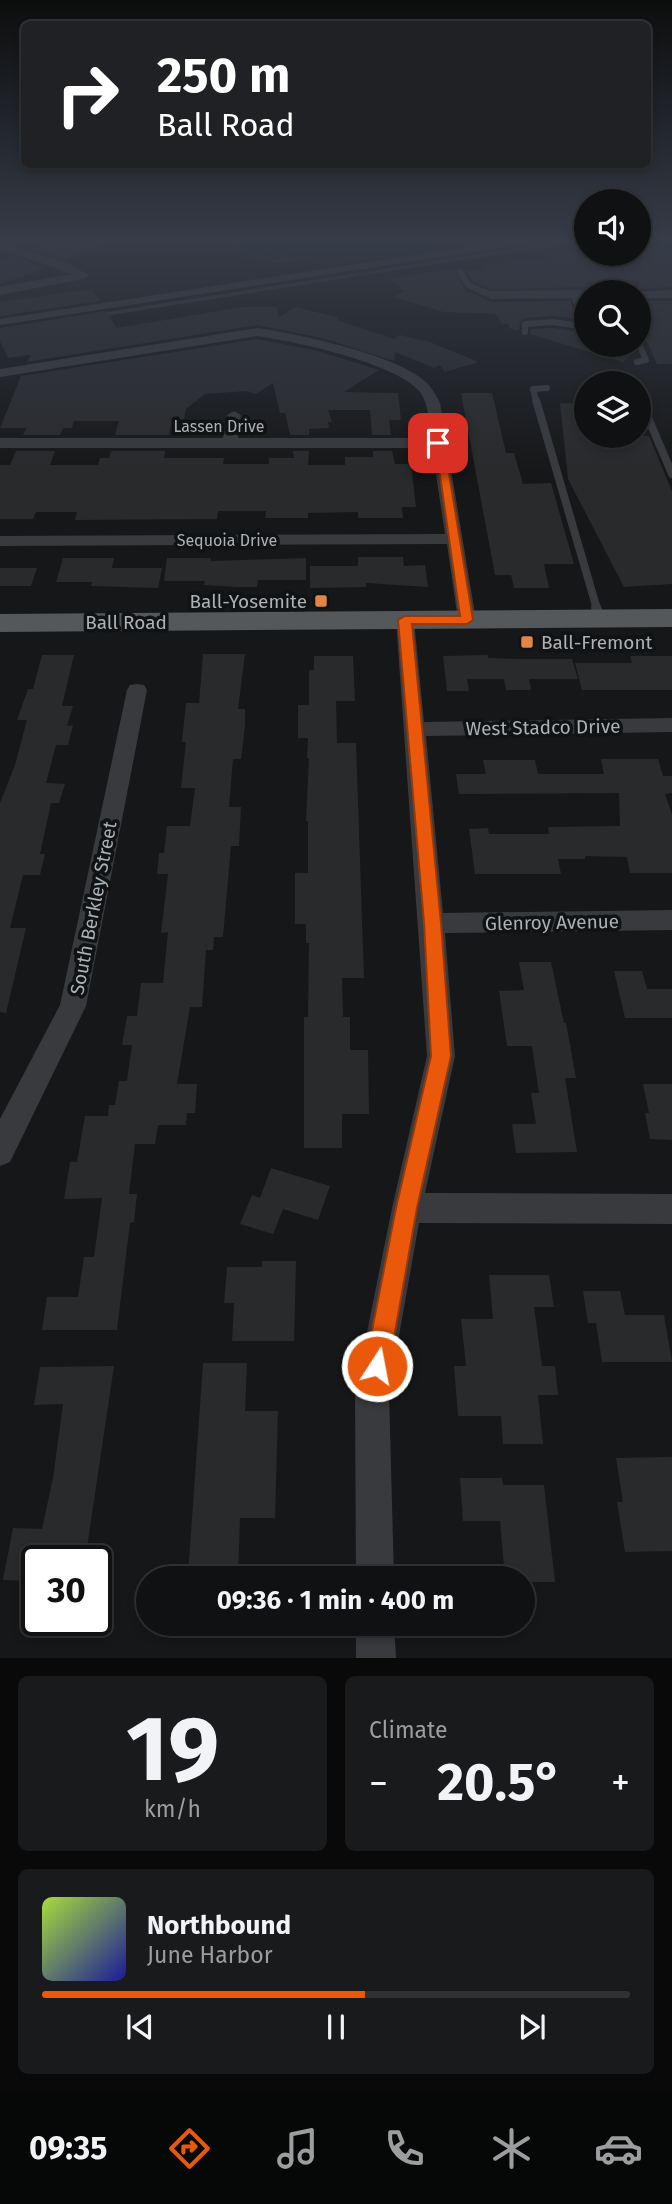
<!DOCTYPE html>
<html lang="en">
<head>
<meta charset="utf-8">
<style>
	:root { --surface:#101112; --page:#191a1b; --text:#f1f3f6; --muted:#9c9d9f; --line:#303132; --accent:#ea580c }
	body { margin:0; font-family:"Fira Sans",sans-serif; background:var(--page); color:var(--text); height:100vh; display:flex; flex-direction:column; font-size:26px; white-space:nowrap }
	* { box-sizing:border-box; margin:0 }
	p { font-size:23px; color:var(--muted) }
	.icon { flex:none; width:38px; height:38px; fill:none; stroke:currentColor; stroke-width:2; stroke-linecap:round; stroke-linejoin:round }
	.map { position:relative; height:1658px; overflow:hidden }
	.side { display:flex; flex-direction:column; gap:18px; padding:18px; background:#09090a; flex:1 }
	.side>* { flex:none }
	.banner { position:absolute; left:21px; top:21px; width:630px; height:147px; border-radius:10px; box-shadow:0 4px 10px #0003,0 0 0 2px var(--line); background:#202124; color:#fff; overflow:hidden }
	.controls { position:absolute; left:574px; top:189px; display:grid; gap:14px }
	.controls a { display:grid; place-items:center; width:77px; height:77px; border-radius:50%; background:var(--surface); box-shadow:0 4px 10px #0003,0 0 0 2px var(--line); font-size:35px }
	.speed { position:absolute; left:21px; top:1545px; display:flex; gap:14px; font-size:35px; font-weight:700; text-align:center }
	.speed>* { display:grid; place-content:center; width:91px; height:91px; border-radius:50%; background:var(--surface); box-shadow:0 4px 10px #0003,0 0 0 2px var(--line); line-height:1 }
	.speed .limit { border:4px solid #111; border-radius:10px; background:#fff; color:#111 }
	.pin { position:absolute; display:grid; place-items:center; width:60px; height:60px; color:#fff; margin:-30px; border-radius:14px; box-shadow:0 4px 10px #0006 }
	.me { position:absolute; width:77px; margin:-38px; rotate:11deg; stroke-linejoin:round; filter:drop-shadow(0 0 5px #0008) }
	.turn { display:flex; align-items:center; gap:24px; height:147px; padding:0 21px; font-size:32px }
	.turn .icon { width:91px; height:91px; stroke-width:2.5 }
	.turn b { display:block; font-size:49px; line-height:60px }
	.big { font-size:52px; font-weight:700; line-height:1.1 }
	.side .widget { flex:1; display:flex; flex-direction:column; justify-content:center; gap:10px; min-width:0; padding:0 24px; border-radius:10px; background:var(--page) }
	.side .dial { align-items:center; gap:0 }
	.dial b { font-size:91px; line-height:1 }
	.song { display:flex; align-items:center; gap:21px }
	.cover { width:84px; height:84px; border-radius:10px; background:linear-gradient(135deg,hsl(80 70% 55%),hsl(240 70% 35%)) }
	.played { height:7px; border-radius:4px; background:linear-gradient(90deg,var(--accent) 55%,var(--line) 55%) }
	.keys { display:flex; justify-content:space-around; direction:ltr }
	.heat { display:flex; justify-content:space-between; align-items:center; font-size:38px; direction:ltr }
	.side .tiles { flex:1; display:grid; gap:18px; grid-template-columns:1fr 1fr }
	.widget:last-child { grid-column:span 2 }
	.trip { position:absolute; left:136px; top:1566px; width:399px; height:70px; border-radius:35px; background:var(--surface); box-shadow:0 4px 10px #0003,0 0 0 2px var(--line); font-weight:700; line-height:70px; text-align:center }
	.dock { display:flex; height:112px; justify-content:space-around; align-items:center; background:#060707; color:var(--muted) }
	.dock .icon { width:49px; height:49px }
	.dock .active { color:var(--accent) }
	.dock b { font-size:32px; color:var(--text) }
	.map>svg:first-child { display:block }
</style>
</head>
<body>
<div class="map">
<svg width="672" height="1658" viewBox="0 0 672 1658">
	<rect width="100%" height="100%" fill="#161718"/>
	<path fill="#1d231d" d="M180,239H516L328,266L299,262L275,265Z"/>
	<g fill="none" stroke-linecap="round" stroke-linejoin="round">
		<path stroke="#2e383b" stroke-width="3.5" d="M99,315L586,239"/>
	</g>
	<g fill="#292a2c">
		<path d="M57,239H115L116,240L65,260L31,249Z"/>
		<path d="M639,247H672V287L639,289V281L586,282V287L490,289L472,281L466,270H485L484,263L514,262L513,259L550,260L547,252L639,254Z"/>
		<path d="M12,256L46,268L0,284V261Z"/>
		<path d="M444,270H455L465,290L491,302L570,301L578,319L553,316L524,318L520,322L519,331L509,328L508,324H502L496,314L444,312L393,297L404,291L389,279Z"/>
		<path d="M92,289L100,301L0,316V302Z"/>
		<path d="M639,301H672V364H657L639,324Z"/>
		<path d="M243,307H277L278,318L295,307L340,318L337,320L394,339L400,335L424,341L422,339L479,362L445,372L440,365L434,368L395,352L394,361L322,338L257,325L27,362L31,355L8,358L0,341V328L106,311L117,328Z"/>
		<path d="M553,328L586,333V345H631L636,351L623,362L530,334L531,329Z"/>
		<path d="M257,339L318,351L379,370L344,392L398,393L401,420H389L391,435H372L370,410H328L332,422H328L329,428L309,429V435H290L285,413H280L273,383L256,394L247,391L205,394L186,409L184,419H172L169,435H115L119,421H74L72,428H63L60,435H23L26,428H0L21,376Z"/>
		<path d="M461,393H492L506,453H514L523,484L551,483L574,564H544L549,588H514L511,575H495Z"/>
		<path d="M560,403L586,404V436H649L672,491V584L624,587L568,479Z"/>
		<path d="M16,451H55L50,465H98L100,458H109L111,451H165L164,458H224L223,464H269V458H294L293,451H309L308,465H345V457H373V451H392L395,464H411L416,507H402L403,518H358V512L308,513V518H265L266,511H218L217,519L75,520L77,512H36L33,519H0V465H10Z"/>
		<path d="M358,557H403L404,566L425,565L428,587L366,583V587L310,588V566H358Z"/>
		<path d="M63,558H114L112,568H162L158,588L91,586L92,582H56Z"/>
		<path d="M167,558H211V561L306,558V580H258L257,587H237L204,585L205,581H164Z"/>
		<path d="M0,568H37L31,586H0Z"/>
		<path d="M203,654H245L238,709H245V726L241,759H233L229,807H241L239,846H231L223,937H214L213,950H206L202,1007H190L177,1084H197L195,1113H187L186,1125H158L155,1144H135L129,1194H137L134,1222L130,1223L117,1330H42L47,1297H78L84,1257H94L102,1198L64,1199L70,1162H77L85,1116H108L109,1105H115L119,1081H127L132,1045H122L127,1016H137L141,983H163L168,932L161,933L168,874H157L159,853H164L167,826H190L195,788H181L186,742H182L186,703H199Z"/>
		<path d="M42,655H74L62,706H73L67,726L73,725L68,745H56L46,783L65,784L59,803H51L40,854H45L40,875H23L10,928H26L6,1013L0,1012V803L15,765L27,720H17L28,689H33Z"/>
		<path d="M488,655V658L522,659H572L578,679H529L531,690H506L504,679H467L469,691H447L443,656Z"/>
		<path d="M314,656H353L355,701H336L337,743H356L364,978H342L343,1017H350V1050H368L369,1114H342V1148H304V1017H308L309,943H306V924H295V873H308V821H306L309,758H307L308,738H298V705H309V670H314Z"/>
		<path d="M630,656H672V690H582L575,663H632Z"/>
		<path d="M601,759H658L663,776H672V793L665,794L672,815V873H630L627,857L585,856V859H558L561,874H475L469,829L488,828L489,834H549L548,827L620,826L619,793L459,794L456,774H486L483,760H535L538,774H604Z"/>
		<path d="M519,962H551L564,1023H566L576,1078H565L577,1152L516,1153L512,1124H536L531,1093H539L532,1046H507L499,991L524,990Z"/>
		<path d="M614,971H642L647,989H672V1018H625Z"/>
		<path d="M643,1084H672V1140L650,1139L645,1113H649Z"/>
		<path d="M271,1168L330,1186L318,1220L283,1209L273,1234L240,1224L252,1195L260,1198Z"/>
		<path d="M262,1261H296L294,1341H232L234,1303H224L227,1267H262Z"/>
		<path d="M489,1275H549L554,1307H534L542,1366H555L558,1395H538L543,1444H503L501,1416H458L454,1366H466L461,1319H493Z"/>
		<path d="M583,1291H620L625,1315H664L672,1362H602L596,1323H588Z"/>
		<path d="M203,1363H247L245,1411H278L275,1518H240L238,1575H188Z"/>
		<path d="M114,1366L85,1561H37V1581L3,1580L13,1528L42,1529L53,1478L63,1404L34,1405L40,1367Z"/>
		<path d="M672,1457V1551L625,1552L617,1502H623L616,1458Z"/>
		<path d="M460,1478H502L503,1485H544L555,1582H523V1578H505L500,1521H463Z"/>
	</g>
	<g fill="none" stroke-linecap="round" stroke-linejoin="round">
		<g stroke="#3e4144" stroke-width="2.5" stroke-dasharray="2 2.5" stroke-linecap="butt">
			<path d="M251,239L238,242L236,248L274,261L296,260"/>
			<path d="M269,250L289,260"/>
		</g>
		<g stroke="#383a3d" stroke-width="6">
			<path d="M460,271L468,285L491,295"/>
			<path d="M573,294L586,325"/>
			<path d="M0,322L538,239"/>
			<path d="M525,332V324L553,322L586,327"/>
			<path d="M637,362L646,360L639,344"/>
			<path d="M536,401L533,389L547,388"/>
		</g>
		<g stroke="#383a3d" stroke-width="8">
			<path d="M536,400L597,609"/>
			<path d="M646,413L672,474"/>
		</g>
		<path stroke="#383a3d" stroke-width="10" d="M596,607L600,619"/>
		<g fill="#383a3d" fill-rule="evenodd">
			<path d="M0,242L70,264L89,275L83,279L0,295V287L72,274L0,249Z"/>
			<path d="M586,290L591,292H586V298L491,299L485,295L491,291Z"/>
			<path d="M672,290V298H639V292H634Z"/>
			<path d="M257,328C298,334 400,355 428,384C433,390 437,397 440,403L476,620L474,624H460L458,620L447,544L0,546V536L445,534L432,448H0V438H223L227,415L234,411L241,415L238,438H431C429,423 429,404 420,392C397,363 293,341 257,336L0,377V369Z"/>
			<path d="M405,614L414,620L424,722L672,718V732L426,736L443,913L672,910V930L445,933L455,1056L425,1193L672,1194V1224L419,1223L389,1392L394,1578H356L355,1392L392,1208L427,1056L396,620Z"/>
			<path d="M137,684L144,685L147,690L86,1006L10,1162L0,1166V1119L60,1005L127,690L130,685Z"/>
			<path d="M356,1624H394L396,1658H356Z"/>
		</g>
		<path fill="#54585b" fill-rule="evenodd" d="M672,609V627L0,632V614Z"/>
	</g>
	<linearGradient id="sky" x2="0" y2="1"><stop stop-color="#0c0d0d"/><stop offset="0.51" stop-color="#363c48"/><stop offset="1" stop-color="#363c48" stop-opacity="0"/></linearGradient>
	<rect width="672" height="471" fill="url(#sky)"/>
	<path fill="#ea580c" stroke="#983908" stroke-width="2" d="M435,440L444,443L473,620L467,624H412L441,923L451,1056L417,1208L389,1366L385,1374L377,1377L369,1374L365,1366L396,1208L431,1056L424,923L398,620L405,616H460Z"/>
	<g fill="#e28545" stroke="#111213" stroke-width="2.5">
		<rect x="314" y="594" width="14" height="14" rx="3.5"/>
		<rect x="520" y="635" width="14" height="14" rx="3.5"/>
	</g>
	<g text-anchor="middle" stroke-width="7" stroke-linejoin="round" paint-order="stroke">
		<g font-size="16" fill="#aab1b7" stroke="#111213">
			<text x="219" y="432">Lassen Drive</text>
			<text x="227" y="546">Sequoia Drive</text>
		</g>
		<g font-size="19" fill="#aab1b7" stroke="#111213" text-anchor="end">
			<text x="307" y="608">Ball-Yosemite</text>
			<text x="541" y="649" text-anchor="start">Ball-Fremont</text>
		</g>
		<g font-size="19" fill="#aab1b7" stroke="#111213">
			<text x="126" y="629">Ball Road</text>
			<text transform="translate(543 727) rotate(-1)" y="7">West Stadco Drive</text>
			<text transform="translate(93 908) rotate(-79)" y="7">South Berkley Street</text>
			<text transform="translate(552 922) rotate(-1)" y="7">Glenroy Avenue</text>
		</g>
	</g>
</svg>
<div class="controls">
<a><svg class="icon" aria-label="sound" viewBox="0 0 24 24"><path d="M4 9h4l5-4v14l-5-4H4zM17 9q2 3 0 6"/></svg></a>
<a><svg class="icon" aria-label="search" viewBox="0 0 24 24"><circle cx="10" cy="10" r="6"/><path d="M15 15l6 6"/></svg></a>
<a><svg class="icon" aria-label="layers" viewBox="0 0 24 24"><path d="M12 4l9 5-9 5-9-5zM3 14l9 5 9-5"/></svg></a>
</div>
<div class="speed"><div class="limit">30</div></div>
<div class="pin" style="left:438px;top:443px;background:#d93025"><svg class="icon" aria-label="arrive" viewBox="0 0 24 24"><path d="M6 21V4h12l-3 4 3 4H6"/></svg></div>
<svg class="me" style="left:377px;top:1366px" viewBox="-20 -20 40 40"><circle r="17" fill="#ea580c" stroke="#fff" stroke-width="3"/><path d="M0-11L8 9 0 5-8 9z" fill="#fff"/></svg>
<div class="trip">09:36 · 1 min · 400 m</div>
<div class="banner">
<div class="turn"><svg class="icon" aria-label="right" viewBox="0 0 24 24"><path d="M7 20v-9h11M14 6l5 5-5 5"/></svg><div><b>250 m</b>Ball Road</div></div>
</div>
</div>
<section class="side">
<div class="tiles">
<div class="widget dial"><b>19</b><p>km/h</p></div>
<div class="widget"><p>Climate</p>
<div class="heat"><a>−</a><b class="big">20.5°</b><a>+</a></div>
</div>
<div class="widget">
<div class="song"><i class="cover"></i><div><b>Northbound</b><p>June Harbor</p></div></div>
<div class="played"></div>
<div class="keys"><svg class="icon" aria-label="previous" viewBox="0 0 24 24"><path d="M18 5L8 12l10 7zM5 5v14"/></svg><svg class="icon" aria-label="pause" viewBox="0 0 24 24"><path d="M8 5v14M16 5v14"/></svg><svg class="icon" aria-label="next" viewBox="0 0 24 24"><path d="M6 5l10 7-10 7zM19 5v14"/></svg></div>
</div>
</div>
</section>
<nav class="dock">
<b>09:35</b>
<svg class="icon active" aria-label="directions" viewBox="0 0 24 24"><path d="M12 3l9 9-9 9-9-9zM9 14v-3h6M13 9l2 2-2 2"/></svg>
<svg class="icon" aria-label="music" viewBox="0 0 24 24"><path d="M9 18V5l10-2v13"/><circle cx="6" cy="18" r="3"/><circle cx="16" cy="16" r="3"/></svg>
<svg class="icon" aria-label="phone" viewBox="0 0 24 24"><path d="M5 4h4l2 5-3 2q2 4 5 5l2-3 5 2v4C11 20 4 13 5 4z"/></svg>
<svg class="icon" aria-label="climate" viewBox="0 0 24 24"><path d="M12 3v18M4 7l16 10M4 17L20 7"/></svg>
<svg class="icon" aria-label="car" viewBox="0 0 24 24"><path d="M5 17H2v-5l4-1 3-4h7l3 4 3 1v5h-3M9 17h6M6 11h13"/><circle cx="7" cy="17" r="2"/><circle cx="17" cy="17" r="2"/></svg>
</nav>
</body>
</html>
